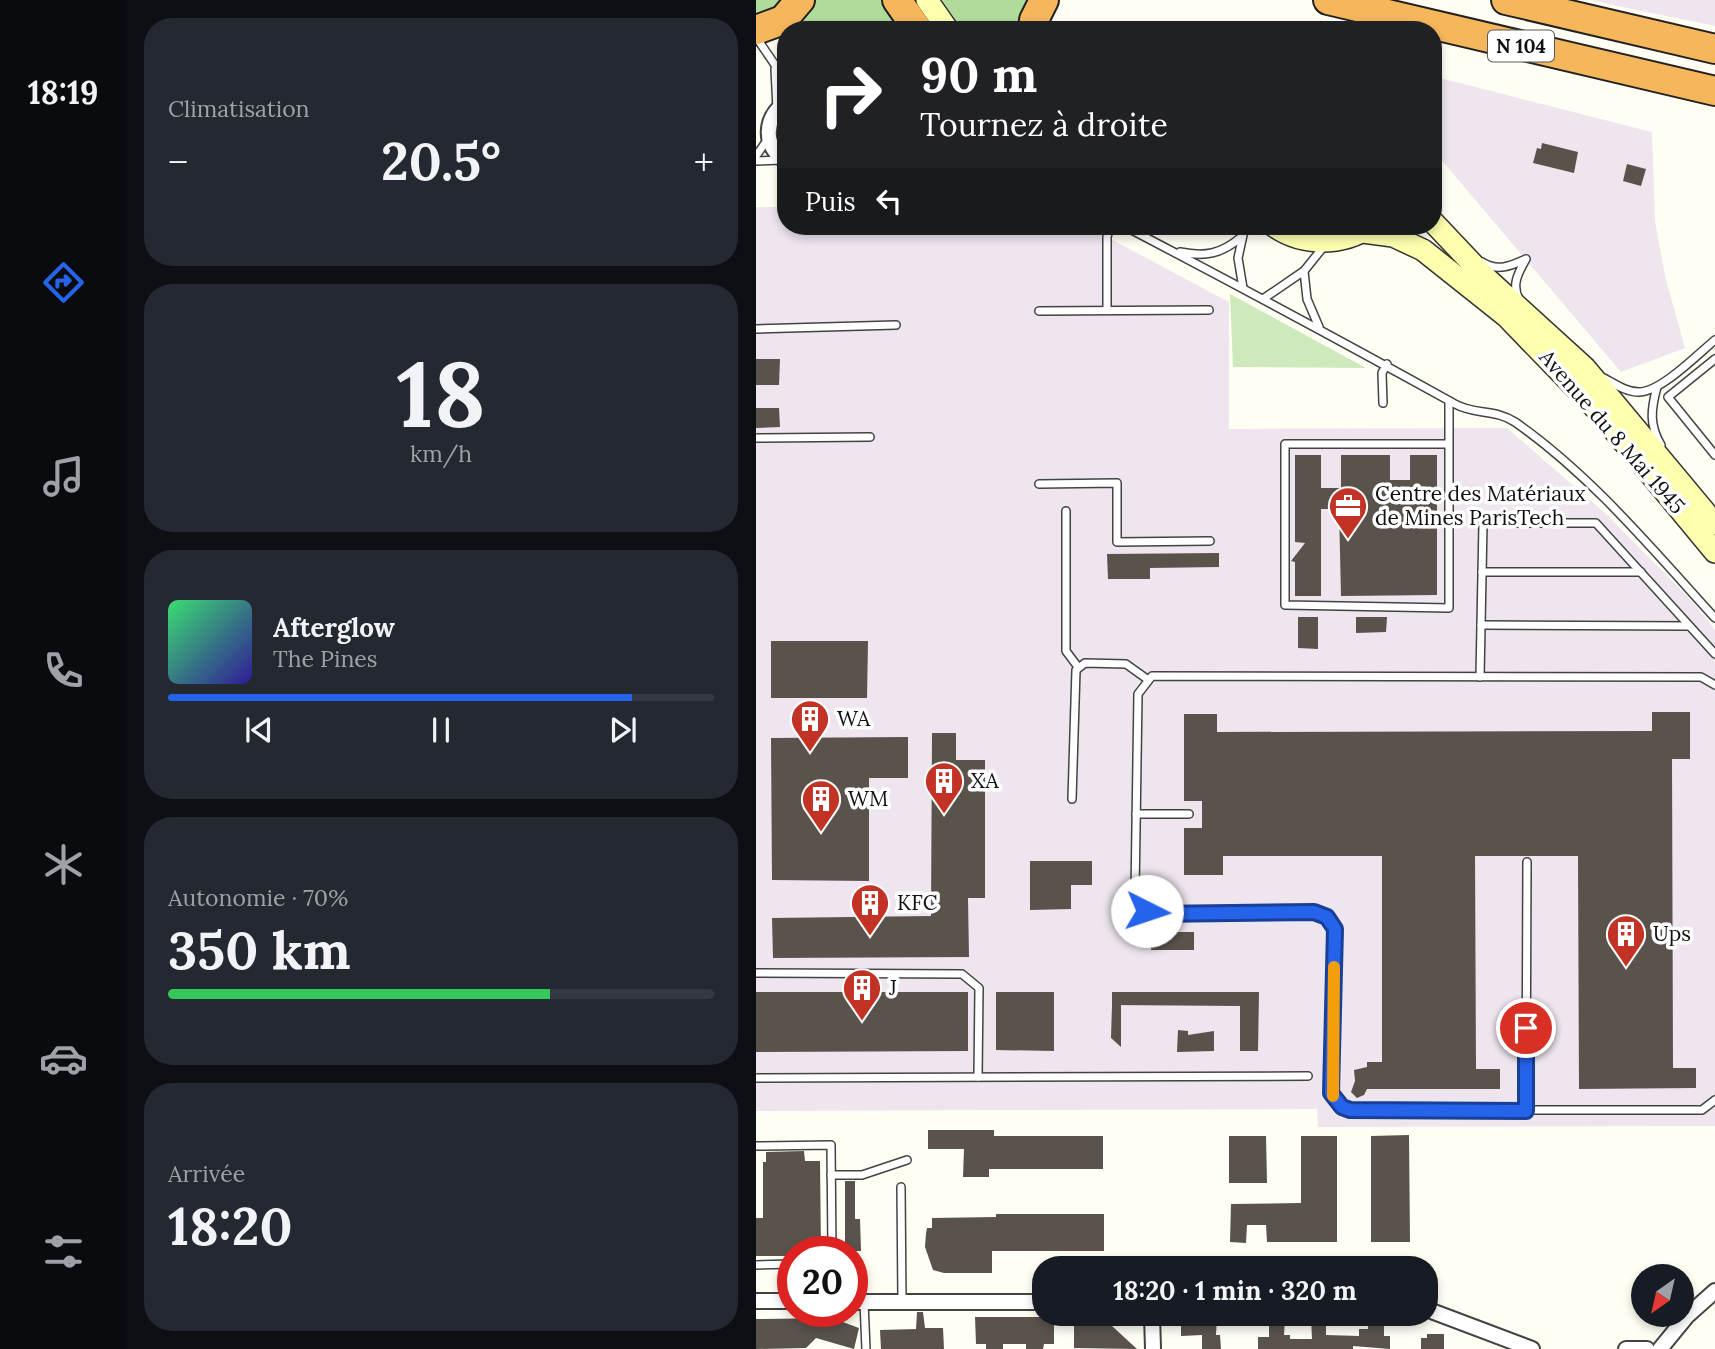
<!DOCTYPE html>
<html lang="fr">
<head>
<meta charset="utf-8">
<style>
	:root { --surface:#171b24; --page:#242831; --text:#f1f3f6; --muted:#9ea1a6; --line:#363941; --accent:#2563eb }
	body { margin:0; font-family:Lora,serif; background:var(--page); color:var(--text); height:100vh; display:flex; flex-direction:column; font-size:26px; white-space:nowrap }
	* { box-sizing:border-box; margin:0 }
	p { font-size:23px; color:var(--muted) }
	.icon { flex:none; width:38px; height:38px; fill:none; stroke:currentColor; stroke-width:2; stroke-linecap:round; stroke-linejoin:round }
	.map { position:relative; flex:1; overflow:hidden }
	.details { display:flex; flex-direction:column; gap:18px; padding:18px; background:#0d0f14; width:630px }
	.details>* { flex:none }
	.top-card { position:absolute; left:21px; top:21px; width:665px; height:214px; border-radius:28px; box-shadow:0 4px 10px #0003; background:#202124; color:#fff; overflow:hidden }
	.needle { width:46px; rotate:214deg }
	.fabs { position:absolute; left:875px; top:1264px; display:grid; gap:14px }
	.fabs a { display:grid; place-items:center; width:63px; height:63px; border-radius:50%; background:var(--surface); box-shadow:0 4px 10px #0003; font-size:35px }
	.speed { position:absolute; left:21px; top:1236px; display:flex; gap:14px; font-size:35px; font-weight:700; text-align:center }
	.speed>* { display:grid; place-content:center; width:91px; height:91px; border-radius:50%; background:var(--surface); box-shadow:0 4px 10px #0003; line-height:1 }
	.speed .limit { border:10px solid #d22; background:#fff; color:#111 }
	.pin { position:absolute; display:grid; place-items:center; width:60px; height:60px; color:#fff; margin:-30px; border:4px solid #fff; border-radius:50%; box-shadow:0 2px 7px #0007 }
	.me { position:absolute; width:77px; margin:-38px; rotate:94deg; stroke-linejoin:round; filter:drop-shadow(0 0 5px #0008) }
	.turn { display:flex; align-items:center; gap:24px; height:147px; padding:0 28px; font-size:32px }
	.turn .icon { width:91px; height:91px; stroke-width:2.5 }
	.turn b { display:block; font-size:49px; line-height:60px }
	.then { display:flex; align-items:center; height:66px; padding:0 28px; background:#0003; gap:14px; font-size:26px }
	.big { font-size:52px; font-weight:800; line-height:1.1 }
	.details .tile { flex:1; display:flex; flex-direction:column; justify-content:center; gap:10px; min-width:0; padding:0 24px; border-radius:28px; background:var(--page) }
	.details .dial { align-items:center; gap:0 }
	.dial b { font-size:91px; line-height:1 }
	.song { display:flex; align-items:center; gap:21px }
	.cover { width:84px; height:84px; border-radius:10px; background:linear-gradient(135deg,hsl(140 70% 55%),hsl(250 70% 35%)) }
	.played { height:7px; border-radius:4px; background:linear-gradient(90deg,var(--accent) 85%,var(--line) 85%) }
	.keys { display:flex; justify-content:space-around; direction:ltr }
	.heat { display:flex; justify-content:space-between; align-items:center; font-size:38px; direction:ltr }
	.charge { height:10px; border-radius:5px; background:linear-gradient(90deg,#34c759 70%,var(--line) 0) }
	.trip { position:absolute; left:276px; top:1256px; width:406px; height:70px; border-radius:28px; background:var(--surface); box-shadow:0 4px 10px #0003; font-weight:800; line-height:70px; text-align:center }
	main { display:flex; flex:1; min-height:0 }
	.menu { display:flex; flex-direction:column; width:126px; justify-content:space-around; align-items:center; background:#090b0e; color:var(--muted) }
	.menu .icon { width:49px; height:49px }
	.menu .selected { color:var(--accent) }
	.menu b { font-size:32px; color:var(--text) }
	.map>svg:first-child { display:block }
</style>
</head>
<body>
<main>
<nav class="menu">
<b>18:19</b>
<svg class="icon selected" aria-label="directions" viewBox="0 0 24 24"><path d="M12 3l9 9-9 9-9-9zM9 14v-3h6M13 9l2 2-2 2"/></svg>
<svg class="icon" aria-label="music" viewBox="0 0 24 24"><path d="M9 18V5l10-2v13"/><circle cx="6" cy="18" r="3"/><circle cx="16" cy="16" r="3"/></svg>
<svg class="icon" aria-label="phone" viewBox="0 0 24 24"><path d="M5 4h4l2 5-3 2q2 4 5 5l2-3 5 2v4C11 20 4 13 5 4z"/></svg>
<svg class="icon" aria-label="climate" viewBox="0 0 24 24"><path d="M12 3v18M4 7l16 10M4 17L20 7"/></svg>
<svg class="icon" aria-label="car" viewBox="0 0 24 24"><path d="M5 17H2v-5l4-1 3-4h7l3 4 3 1v5h-3M9 17h6M6 11h13"/><circle cx="7" cy="17" r="2"/><circle cx="17" cy="17" r="2"/></svg>
<svg class="icon" aria-label="filters" viewBox="0 0 24 24"><path d="M4 7h16M4 17h16"/><circle cx="9" cy="7" r="2"/><circle cx="15" cy="17" r="2"/></svg>
</nav>
<section class="details">
<div class="tile"><p>Climatisation</p>
<div class="heat"><a>−</a><b class="big">20.5°</b><a>+</a></div>
</div>
<div class="tile dial"><b>18</b><p>km/h</p></div>
<div class="tile">
<div class="song"><i class="cover"></i><div><b>Afterglow</b><p>The Pines</p></div></div>
<div class="played"></div>
<div class="keys"><svg class="icon" aria-label="previous" viewBox="0 0 24 24"><path d="M18 5L8 12l10 7zM5 5v14"/></svg><svg class="icon" aria-label="pause" viewBox="0 0 24 24"><path d="M8 5v14M16 5v14"/></svg><svg class="icon" aria-label="next" viewBox="0 0 24 24"><path d="M6 5l10 7-10 7zM19 5v14"/></svg></div>
</div>
<div class="tile"><p>Autonomie · 70%</p><b class="big">350 km</b><div class="charge"></div></div>
<div class="tile"><p>Arrivée</p><b class="big">18:20</b></div>
</section>
<div class="map">
<svg width="959" height="1349" viewBox="0 0 959 1349">
	<rect width="100%" height="100%" fill="#fffef3"/>
	<g fill="#eee5ee">
		<path d="M836,0H959V26L852,4Z"/>
		<path d="M680,77L896,132L899,221L909,276L929,348L865,372L677,150Z"/>
		<path d="M0,207H30V226H330L473,302V429L751,428L849,513L937,602L959,630V1126L562,1127L561,1109L0,1111Z"/>
	</g>
	<path fill="#ceeabc" d="M474,294L610,368L477,367Z"/>
	<g fill="#afdb9b">
		<path d="M0,0H128L150,30H30V35L0,13Z"/>
		<path d="M186,0H271L258,30H207Z"/>
	</g>
	<g fill="#59534c">
		<path d="M786,143L822,152L818,173L777,163L781,148L785,149Z"/>
		<path d="M871,164L890,169L885,186L867,181Z"/>
		<path d="M0,359H24L23,385H0Z"/>
		<path d="M0,408H23L24,427L0,428Z"/>
		<path d="M539,455H565V488H585V455H634V480H654V455H681V595L585,596L583,509H565V596H539V562L535,561L549,543L539,542Z"/>
		<path d="M463,553V567L394,568V579H352L351,554Z"/>
		<path d="M542,617H562V649L542,648Z"/>
		<path d="M600,617H631L630,632L600,633Z"/>
		<path d="M15,641H112L111,698H15Z"/>
		<path d="M896,712H934V759H916L917,1068H940V1088L823,1089L822,856H719L720,1069H744V1089H611L608,1095L601,1098L595,1092L599,1081L598,1070L611,1067V1062H626V856H467V875H428V828H446V801H428V714H461V732L896,731Z"/>
		<path d="M176,733H200V760H229V898H212L213,957L17,958L16,918L175,916Z"/>
		<path d="M152,737V778H113V881L16,880L15,738Z"/>
		<path d="M274,861H336V885H315V909L274,910Z"/>
		<rect x="395" y="932" width="43" height="18"/>
		<path d="M0,992H212V1051L0,1052Z"/>
		<path d="M240,992H298V1051L240,1050Z"/>
		<path d="M356,992H503L502,1051H484V1006L356,1005Z"/>
		<path d="M356,1005H365V1047L355,1038Z"/>
		<path d="M422,1030L432,1031V1035L458,1031V1051L421,1052Z"/>
		<path d="M172,1130H238V1136H347V1169H233V1177H207L208,1149H172Z"/>
		<path d="M653,1135L654,1242H615V1136Z"/>
		<path d="M473,1136H510L511,1183H473Z"/>
		<path d="M545,1136H581V1242H511L510,1225H491L490,1243L474,1242L475,1204L545,1203Z"/>
		<path d="M48,1151L49,1161H64L65,1251H37V1256H0V1218H7V1162H10V1152Z"/>
		<path d="M89,1181H99V1219H104L105,1251H89Z"/>
		<path d="M240,1214H348V1251H236V1273H188L177,1270L169,1247L170,1233L171,1228H176V1218L240,1217Z"/>
		<path d="M161,1312H167L169,1328H187L188,1349H125L124,1330L160,1329Z"/>
		<path d="M425,1316H461L460,1335H464L465,1349H446V1335L425,1336Z"/>
		<path d="M219,1317H298V1344H288L287,1349H270V1344H247V1349H230V1344H220Z"/>
		<path d="M555,1317H570V1335L603,1336V1329H612V1324H628V1336H634V1349L597,1346V1349H502V1337H513V1319H529L528,1335H534V1339H556Z"/>
		<path d="M76,1318L103,1328L98,1349L60,1338L50,1348L0,1349V1319Z"/>
		<path d="M341,1320H355L356,1326L381,1349L318,1348V1322Z"/>
		<path d="M671,1334H688V1349H665V1338H671Z"/>
	</g>
	<g fill="none" stroke-linecap="round" stroke-linejoin="round">
		<g stroke="#434343" stroke-width="10">
			<g id="lane">
				<path d="M0,37L30,81"/>
				<path d="M19,69L21,109"/>
				<path d="M0,156L12,139"/>
				<path d="M0,161L27,160"/>
				<path d="M368,226C479,284 589,343 699,404C718,415 740,409 759,422C835,475 897,550 959,618"/>
				<path d="M424,252C449,257 465,254 484,238"/>
				<path d="M726,262C741,272 755,266 770,259C763,272 755,284 763,299"/>
				<path d="M548,271L551,299L563,327"/>
				<path d="M487,288L482,258L489,226"/>
				<path d="M507,299L548,271L569,245"/>
				<path d="M351,310V237L354,226"/>
				<path d="M283,311L453,310"/>
				<path d="M0,329L140,325"/>
				<path d="M959,359L912,397L959,455"/>
				<path d="M848,378C859,384 870,392 883,392C905,392 942,354 959,340"/>
				<path d="M901,387C895,409 893,425 905,445"/>
				<path d="M693,401V444H529V605L693,608V444"/>
				<path d="M627,403L626,373L631,364"/>
				<path d="M0,438L114,437"/>
				<path d="M283,484L361,483V542L454,541"/>
				<path d="M310,511V651L322,667"/>
				<path d="M726,572H885"/>
				<path d="M725,625L933,626"/>
				<path d="M724,677L727,523H840L959,654"/>
				<path d="M959,685L945,677L396,676L382,694L379,894L386,907L397,914L558,912L571,917L579,929L575,1093L586,1107L594,1110H946L959,1100"/>
				<path d="M316,799L320,670L329,663L370,664L391,679"/>
				<path d="M380,814H433"/>
				<path d="M0,973L206,974L223,988L222,1077"/>
				<path d="M0,1078L552,1076"/>
				<path d="M770,1111L771,862"/>
				<path d="M0,1146L75,1145L76,1251"/>
				<path d="M75,1175H106L151,1160"/>
				<path d="M145,1187L146,1301"/>
				<path d="M0,1265L37,1264"/>
				<path d="M397,1269V1267"/>
				<path d="M108,1302L110,1349"/>
			</g>
		</g>
		<g stroke="#434343" stroke-width="18">
			<g id="street">
				<path d="M30,102C8,118 6,146 30,161"/>
				<path d="M0,1301H37"/>
				<path d="M96,1302H289"/>
				<path d="M670,1309L776,1349"/>
				<path d="M396,1314L397,1349"/>
				<path d="M870,1349H891"/>
				<path d="M904,1349L931,1316L959,1291"/>
			</g>
		</g>
		<g stroke="#323232" stroke-width="24">
			<g id="secondary">
				<path d="M171,0L192,30"/>
				<path d="M677,222L729,277L829,368L959,524"/>
				<path d="M518,226C546,246 587,246 615,226"/>
				<path d="M607,232L637,236L667,250L750,316L843,412L959,552"/>
			</g>
		</g>
		<g stroke="#212121" stroke-width="32">
			<g id="highway">
				<path d="M141,0L162,30"/>
				<path d="M572,0L959,91"/>
				<path d="M750,0L959,49"/>
				<path d="M0,30L27,20L44,0"/>
				<path d="M277,30L278,20L288,0"/>
			</g>
		</g>
		<use href="#lane" stroke="#fff" stroke-width="7"/>
		<use href="#street" stroke="#fff" stroke-width="14"/>
		<use href="#secondary" stroke="#fdffae" stroke-width="21"/>
		<use href="#highway" stroke="#f5b65c" stroke-width="28"/>
	</g>
	<g fill="none" stroke-linecap="round" stroke-linejoin="round">
		<g stroke="#184099" stroke-width="18">
			<path id="route" d="M391,911L397,914L558,912L571,917L579,929L575,1093L586,1107L594,1110L770,1111V1028"/>
		</g>
		<use href="#route" stroke="#2563eb" stroke-width="12"/>
		<path stroke="#f59e0b" stroke-width="12" d="M577,1096L578,967"/>
	</g>
	<defs>
		<g id="office-pin" transform="scale(2.0125)"><path d="M0 17L-7.5 6A9.5 9.5 0 1 1 7.5 6Z" fill="#c23326" stroke="#fff"/><path d="M-6-3h4V-5.5h4V-3h4V5H-6ZM-1-4.5V-3h2v-1.5ZM-6 0V1H6V0Z" fill="#fff"/></g>
		<g id="building-pin" transform="scale(2.0125)"><path d="M0 17L-7.5 6A9.5 9.5 0 1 1 7.5 6Z" fill="#c23326" stroke="#fff"/><path d="M-4-6H4V6H1V3H-1V6H-4ZM-2.5-4.3h1.7v1.8h-1.7ZM.8-4.3h1.7v1.8H.8ZM-2.5-1h1.7V.8h-1.7ZM.8-1h1.7V.8H.8Z" fill="#fff"/></g>
	</defs>
	<g fill-rule="evenodd">
		<use href="#office-pin" x="592" y="506"/>
		<use href="#building-pin" x="54" y="719"/>
		<use href="#building-pin" x="188" y="781"/>
		<use href="#building-pin" x="65" y="799"/>
		<use href="#building-pin" x="114" y="903"/>
		<use href="#building-pin" x="870" y="934"/>
		<use href="#building-pin" x="106" y="988"/>
	</g>
	<g text-anchor="middle" stroke-width="7" stroke-linejoin="round" paint-order="stroke">
		<rect fill="#fff" stroke="#585858" stroke-width="2" x="732" y="30.5" width="66" height="31" rx="5"/>
		<g font-size="19" font-weight="bold" fill="#101010">
			<text x="765" y="53">N 104</text>
		</g>
		<g font-size="21" fill="#101010" stroke="#fff">
			<text transform="translate(856 432) rotate(49)" y="7">Avenue du 8 Mai 1945</text>
		</g>
		<g font-size="21" fill="#101010" stroke="#fff" text-anchor="start">
			<text x="619" y="501">Centre des Matériaux<tspan x="619" dy="24">de Mines ParisTech</tspan></text>
			<text x="81" y="726">WA</text>
			<text x="215" y="788">XA</text>
			<text x="92" y="806">WM</text>
			<text x="141" y="910">KFC</text>
			<text x="897" y="941">Ups</text>
			<text x="133" y="995">J</text>
		</g>
	</g>
</svg>
<div class="fabs">
<a><svg class="needle" viewBox="-14 -14 28 28"><path d="M0-13l5 13h-10z" fill="#e53935"/><path d="M0 13l5-13h-10z" fill="#9ea1a6"/></svg></a>
</div>
<div class="speed"><div class="limit">20</div></div>
<div class="pin" style="left:770px;top:1028px;background:#d93025"><svg class="icon" aria-label="arrive" viewBox="0 0 24 24"><path d="M6 21V4h12l-3 4 3 4H6"/></svg></div>
<svg class="me" style="left:391px;top:911px" viewBox="-20 -20 40 40"><circle r="19" fill="#fff"/><path d="M0-13L10 11 0 6-10 11z" fill="#2563eb"/></svg>
<div class="trip">18:20 · 1 min · 320 m</div>
<div class="top-card">
<div class="turn"><svg class="icon" aria-label="right" viewBox="0 0 24 24"><path d="M7 20v-9h11M14 6l5 5-5 5"/></svg><div><b>90 m</b>Tournez à droite</div></div>
<div class="then">Puis<svg class="icon" aria-label="left" viewBox="0 0 24 24"><path d="M17 20v-9H6M10 6l-5 5 5 5"/></svg></div>
</div>
</div>
</main>
</body>
</html>
